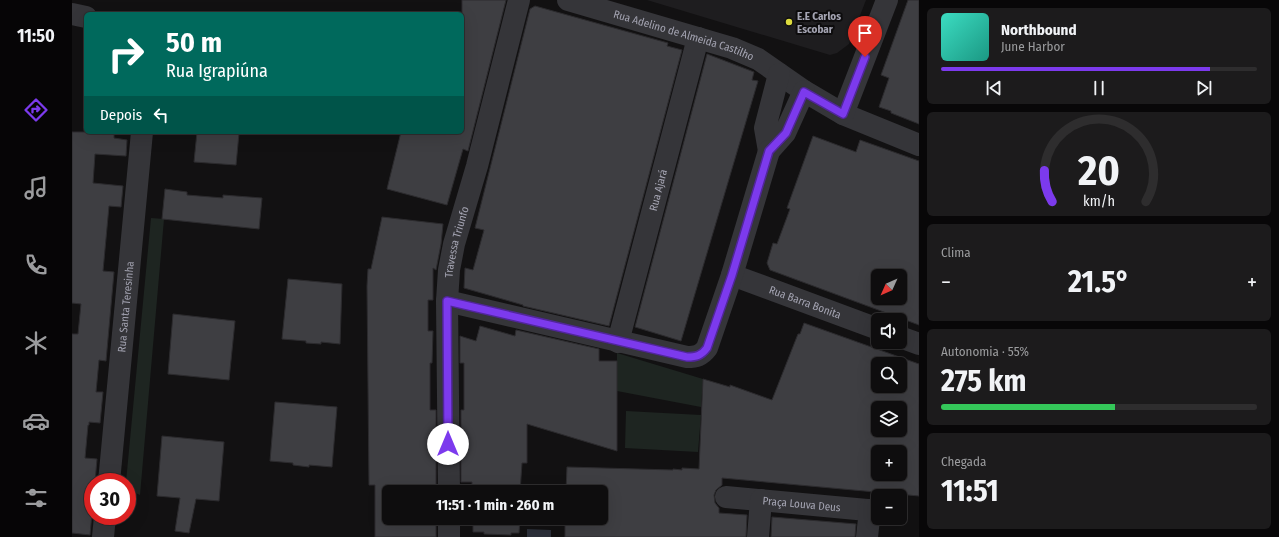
<!DOCTYPE html>
<html lang="pt">
<head>
<meta charset="utf-8">
<style>
	:root { --surface:#0e0d0e; --page:#1c1b1c; --text:#f1f3f6; --muted:#9b9c9e; --line:#2e2d2e; --accent:#7c3aed }
	body { margin:0; font-family:"Fira Sans Condensed",sans-serif; background:var(--page); color:var(--text); height:100vh; display:flex; flex-direction:column; font-size:15px; white-space:nowrap }
	* { box-sizing:border-box; margin:0 }
	p { font-size:13px; color:var(--muted) }
	.icon { flex:none; width:22px; height:22px; fill:none; stroke:currentColor; stroke-width:2; stroke-linecap:round; stroke-linejoin:round }
	.map { position:relative; flex:1; overflow:hidden }
	.sheet { display:flex; flex-direction:column; gap:8px; padding:8px; background:#080708; width:360px }
	.sheet>* { flex:none }
	.banner { position:absolute; left:12px; top:12px; width:380px; height:122px; border-radius:6px; box-shadow:0 4px 16px #0002,0 0 0 1px var(--line); background:#00695c; color:#fff; overflow:hidden }
	.needle { width:26px; rotate:225deg }
	.fabs { position:absolute; left:799px; top:269px; display:grid; gap:8px }
	.fabs a { display:grid; place-items:center; width:36px; height:36px; border-radius:6px; background:var(--surface); box-shadow:0 4px 16px #0002,0 0 0 1px var(--line); font-size:20px }
	.speed { position:absolute; left:12px; top:473px; display:flex; gap:8px; font-size:20px; font-weight:700; text-align:center }
	.speed>* { display:grid; place-content:center; width:52px; height:52px; border-radius:50%; background:var(--surface); box-shadow:0 4px 16px #0002,0 0 0 1px var(--line); line-height:1 }
	.speed .limit { border:6px solid #d22; background:#fff; color:#111 }
	.pin { position:absolute; display:grid; place-items:center; width:34px; height:34px; color:#fff; margin:-41px -17px; border-radius:50% 50% 50% 0; rotate:-45deg; box-shadow:0 0 4px #0007 }
	.pin .icon { rotate:45deg }
	.me { position:absolute; width:44px; margin:-22px; rotate:0deg; stroke-linejoin:round; filter:drop-shadow(0 0 3px #0008) }
	.turn { display:flex; align-items:center; gap:14px; height:84px; padding:0 16px; font-size:18px }
	.turn .icon { width:52px; height:52px; stroke-width:2.5 }
	.turn b { display:block; font-size:28px; line-height:34px }
	.then { display:flex; align-items:center; height:38px; padding:0 16px; background:#0003; gap:8px; font-size:15px }
	.big { font-size:30px; font-weight:700; line-height:1.1 }
	.sheet .tile { flex:1; display:flex; flex-direction:column; justify-content:center; gap:6px; min-width:0; padding:0 14px; border-radius:6px; background:var(--page) }
	.sheet .dial { align-items:center; gap:0 }
	.dial svg { height:104px; overflow:visible; fill:none; stroke:var(--line); stroke-width:7; stroke-linecap:round; text-anchor:middle }
	.dial text { fill:var(--text); stroke:none }
	.song { display:flex; align-items:center; gap:12px }
	.cover { width:48px; height:48px; border-radius:6px; background:linear-gradient(135deg,hsl(170 70% 55%),hsl(170 70% 35%)) }
	.played { height:4px; border-radius:2px; background:linear-gradient(90deg,var(--accent) 85%,var(--line) 85%) }
	.keys { display:flex; justify-content:space-around; direction:ltr }
	.heat { display:flex; justify-content:space-between; align-items:center; font-size:22px; direction:ltr }
	.charge { height:6px; border-radius:3px; background:linear-gradient(90deg,#34c759 55%,var(--line) 0) }
	.trip { position:absolute; left:310px; top:485px; width:226px; height:40px; border-radius:6px; background:var(--surface); box-shadow:0 4px 16px #0002,0 0 0 1px var(--line); font-weight:700; line-height:40px; text-align:center }
	main { display:flex; flex:1; min-height:0 }
	.tab-bar { display:flex; flex-direction:column; width:72px; justify-content:space-around; align-items:center; background:#060506; color:var(--muted) }
	.tab-bar .icon { width:28px; height:28px }
	.tab-bar .current { color:var(--accent) }
	.tab-bar b { font-size:18px; color:var(--text) }
	.map>svg:first-child { display:block }
</style>
</head>
<body>
<main>
<nav class="tab-bar">
<b>11:50</b>
<svg class="icon current" aria-label="directions" viewBox="0 0 24 24"><path d="M12 3l9 9-9 9-9-9zM9 14v-3h6M13 9l2 2-2 2"/></svg>
<svg class="icon" aria-label="music" viewBox="0 0 24 24"><path d="M9 18V5l10-2v13"/><circle cx="6" cy="18" r="3"/><circle cx="16" cy="16" r="3"/></svg>
<svg class="icon" aria-label="phone" viewBox="0 0 24 24"><path d="M5 4h4l2 5-3 2q2 4 5 5l2-3 5 2v4C11 20 4 13 5 4z"/></svg>
<svg class="icon" aria-label="climate" viewBox="0 0 24 24"><path d="M12 3v18M4 7l16 10M4 17L20 7"/></svg>
<svg class="icon" aria-label="car" viewBox="0 0 24 24"><path d="M5 17H2v-5l4-1 3-4h7l3 4 3 1v5h-3M9 17h6M6 11h13"/><circle cx="7" cy="17" r="2"/><circle cx="17" cy="17" r="2"/></svg>
<svg class="icon" aria-label="filters" viewBox="0 0 24 24"><path d="M4 7h16M4 17h16"/><circle cx="9" cy="7" r="2"/><circle cx="15" cy="17" r="2"/></svg>
</nav>
<div class="map">
<svg width="847" height="537" viewBox="0 0 847 537">
	<rect width="100%" height="100%" fill="#121112"/>
	<path fill="#1e1d1f" d="M575,0H794L777,44L765,53L758,55Z"/>
	<g fill="#1e2521">
		<path d="M79,218L92,219L68,495L55,489V482H54Z"/>
		<path d="M545,353L631,379L629,407L545,391Z"/>
		<path d="M554,411L629,415L626,452L553,448Z"/>
	</g>
	<path fill="#2c303a" d="M455,529L479,530V537H455Z"/>
	<g fill="#3e3e42" stroke="#2c2b2e" fill-rule="evenodd">
		<path d="M390,0H434L396,151L391,149L375,205L315,189L329,132H390Z"/>
		<path d="M836,0H847V124L819,113V111L807,107L817,78L809,75Z"/>
		<path d="M463,6L596,43L595,46L610,50L537,326L451,306V305L392,288L393,268L401,270L412,230L403,228L458,9Z"/>
		<path d="M635,54L682,72L680,80L686,81L609,341L563,327Z"/>
		<path d="M0,132H42V138L55,140L54,156L23,154L21,183L51,186L49,207L37,206L31,271L42,272L34,361L27,360L24,392H31L28,423L17,422V425H16L13,458L25,459L23,482H21V502L18,535L0,533V334H6L9,304L0,303Z"/>
		<path d="M125,132H165L167,133L164,165L122,162Z"/>
		<path d="M741,136L784,152L788,140L847,161V325L698,270L695,263L701,243L705,244L718,209L715,208ZM806,276H828V298H806Z"/>
		<path d="M93,189L115,192V195L151,198V195L190,198L187,229L90,219Z"/>
		<path d="M310,217L371,224L369,244L364,270L361,268V300H356V331H361L360,363H358V410H364V485H357V492H317V518H364V537H303V485H297L295,286L296,269H299Z"/>
		<path d="M216,279L270,284L268,344L249,342V344L234,343V341L210,339Z"/>
		<path d="M101,314L163,321L157,380L96,374Z"/>
		<path d="M732,323L847,364V496L650,478V485L644,490L642,495L643,503L647,508V513L675,515L674,537H493V518H529V492H494L495,467L601,470V469L610,470V468L627,469L631,379L658,387V385L700,400L726,334H728ZM806,364H828V386H806ZM806,408H828V430H806ZM806,452H828V474H806Z"/>
		<path d="M408,326L443,336L444,330L527,349V361H545V451L455,424V463H450L448,492H400V482H389V410H392V363H388V336L404,341Z"/>
		<path d="M203,402L265,407L260,467L237,465V467L221,465V463L198,461Z"/>
		<path d="M90,436L152,442L147,501L124,499L117,533L103,531L108,498L85,496Z"/>
		<path d="M700,517L784,524L783,537H699Z"/>
		<path d="M399,518H448L447,533H439V535L412,534V532H401V518Z"/>
	</g>
	<g fill="none" stroke-linecap="round" stroke-linejoin="round">
		<g stroke="#353539" stroke-width="22">
			<path id="s1" d="M496,0L660,48L686,59L732,91L771,114L847,145"/>
			<path d="M0,14L14,17"/>
			<path d="M707,74L693,128L697,151L713,133L732,91"/>
			<path d="M771,114L815,0"/>
			<path id="s2" d="M660,275L806,329"/>
			<path d="M375,301L615,357C624,357 629,356 635,348L660,275L697,151"/>
			<path d="M828,337L847,344"/>
			<path id="s3" d="M546,342L626,38"/>
			<path id="s4" d="M37,482L70,132"/>
			<path id="s5" d="M377,492L375,301L377,270L382,244L405,166L447,0"/>
			<path id="s6" d="M654,497L806,511"/>
			<path d="M377,518V537"/>
			<path d="M31,537L33,516"/>
			<path d="M686,537L689,500"/>
			<path d="M795,537L798,510"/>
		</g>
	</g>
	<g fill="none" stroke-linecap="round" stroke-linejoin="round">
		<g stroke="#51269a" stroke-width="10">
			<path id="route" d="M376,444L375,301L615,357C624,357 629,356 635,348L660,275L697,151L714,133L732,92L771,114L793,57"/>
		</g>
		<use href="#route" stroke="#7c3aed" stroke-width="7"/>
	</g>
	<circle fill="#dddc3e" stroke="#0d0c0d" stroke-width="1.5" cx="717" cy="22" r="4"/>
	<g text-anchor="middle" stroke-width="4" stroke-linejoin="round" paint-order="stroke">
		<g font-size="11" font-weight="bold" fill="#a4a4b2" stroke="#0d0c0d" text-anchor="start">
			<text x="725" y="20">E.E Carlos<tspan x="725" dy="13">Escobar</tspan></text>
		</g>
		<g font-size="11" fill="#a4a4b2" stroke="#0d0c0d">
			<text dy="4" stroke="none"><textPath href="#s1" startOffset="121">Rua Adelino de Almeida Castilho</textPath></text>
			<text dy="4" stroke="none"><textPath href="#s3" startOffset="157">Rua Ajará</textPath></text>
			<text dy="4" stroke="none"><textPath href="#s5" startOffset="251">Travessa Triunfo</textPath></text>
			<text dy="4" stroke="none"><textPath href="#s2" startOffset="78">Rua Barra Bonita</textPath></text>
			<text dy="4" stroke="none"><textPath href="#s4" startOffset="176">Rua Santa Teresinha</textPath></text>
			<text dy="4" stroke="none"><textPath href="#s6" startOffset="76">Praça Louva Deus</textPath></text>
		</g>
	</g>
</svg>
<div class="fabs">
<a><svg class="needle" viewBox="-14 -14 28 28"><path d="M0-13l5 13h-10z" fill="#e53935"/><path d="M0 13l5-13h-10z" fill="#9b9c9e"/></svg></a>
<a><svg class="icon" aria-label="sound" viewBox="0 0 24 24"><path d="M4 9h4l5-4v14l-5-4H4zM17 9q2 3 0 6"/></svg></a>
<a><svg class="icon" aria-label="search" viewBox="0 0 24 24"><circle cx="10" cy="10" r="6"/><path d="M15 15l6 6"/></svg></a>
<a><svg class="icon" aria-label="layers" viewBox="0 0 24 24"><path d="M12 4l9 5-9 5-9-5zM3 14l9 5 9-5"/></svg></a>
<a>+</a>
<a>−</a>
</div>
<div class="speed"><div class="limit">30</div></div>
<div class="pin" style="left:793px;top:57px;background:#d93025"><svg class="icon" aria-label="arrive" viewBox="0 0 24 24"><path d="M6 21V4h12l-3 4 3 4H6"/></svg></div>
<svg class="me" style="left:376px;top:444px" viewBox="-20 -20 40 40"><circle r="19" fill="#fff"/><path d="M0-13L10 11 0 6-10 11z" fill="#7c3aed"/></svg>
<div class="trip">11:51 · 1 min · 260 m</div>
<div class="banner">
<div class="turn"><svg class="icon" aria-label="right" viewBox="0 0 24 24"><path d="M7 20v-9h11M14 6l5 5-5 5"/></svg><div><b>50 m</b>Rua Igrapiúna</div></div>
<div class="then">Depois<svg class="icon" aria-label="left" viewBox="0 0 24 24"><path d="M17 20v-9H6M10 6l-5 5 5 5"/></svg></div>
</div>
</div>
<section class="sheet">
<div class="tile">
<div class="song"><i class="cover"></i><div><b>Northbound</b><p>June Harbor</p></div></div>
<div class="played"></div>
<div class="keys"><svg class="icon" aria-label="previous" viewBox="0 0 24 24"><path d="M18 5L8 12l10 7zM5 5v14"/></svg><svg class="icon" aria-label="pause" viewBox="0 0 24 24"><path d="M8 5v14M16 5v14"/></svg><svg class="icon" aria-label="next" viewBox="0 0 24 24"><path d="M6 5l10 7-10 7zM19 5v14"/></svg></div>
</div>
<div class="tile dial"><svg viewBox="0 0 100 80">
<path d="M14 69A42 42 0 1 1 86 69"/>
<path d="M14 69A42 42 0 0 1 8 45" stroke="#7c3aed"/>
<text x="50" y="56" font-size="32" font-weight="700">20</text>
<text x="50" y="72" font-size="11">km/h</text>
</svg></div>
<div class="tile"><p>Clima</p>
<div class="heat"><a>−</a><b class="big">21.5°</b><a>+</a></div>
</div>
<div class="tile"><p>Autonomia · 55%</p><b class="big">275 km</b><div class="charge"></div></div>
<div class="tile"><p>Chegada</p><b class="big">11:51</b></div>
</section>
</main>
</body>
</html>
